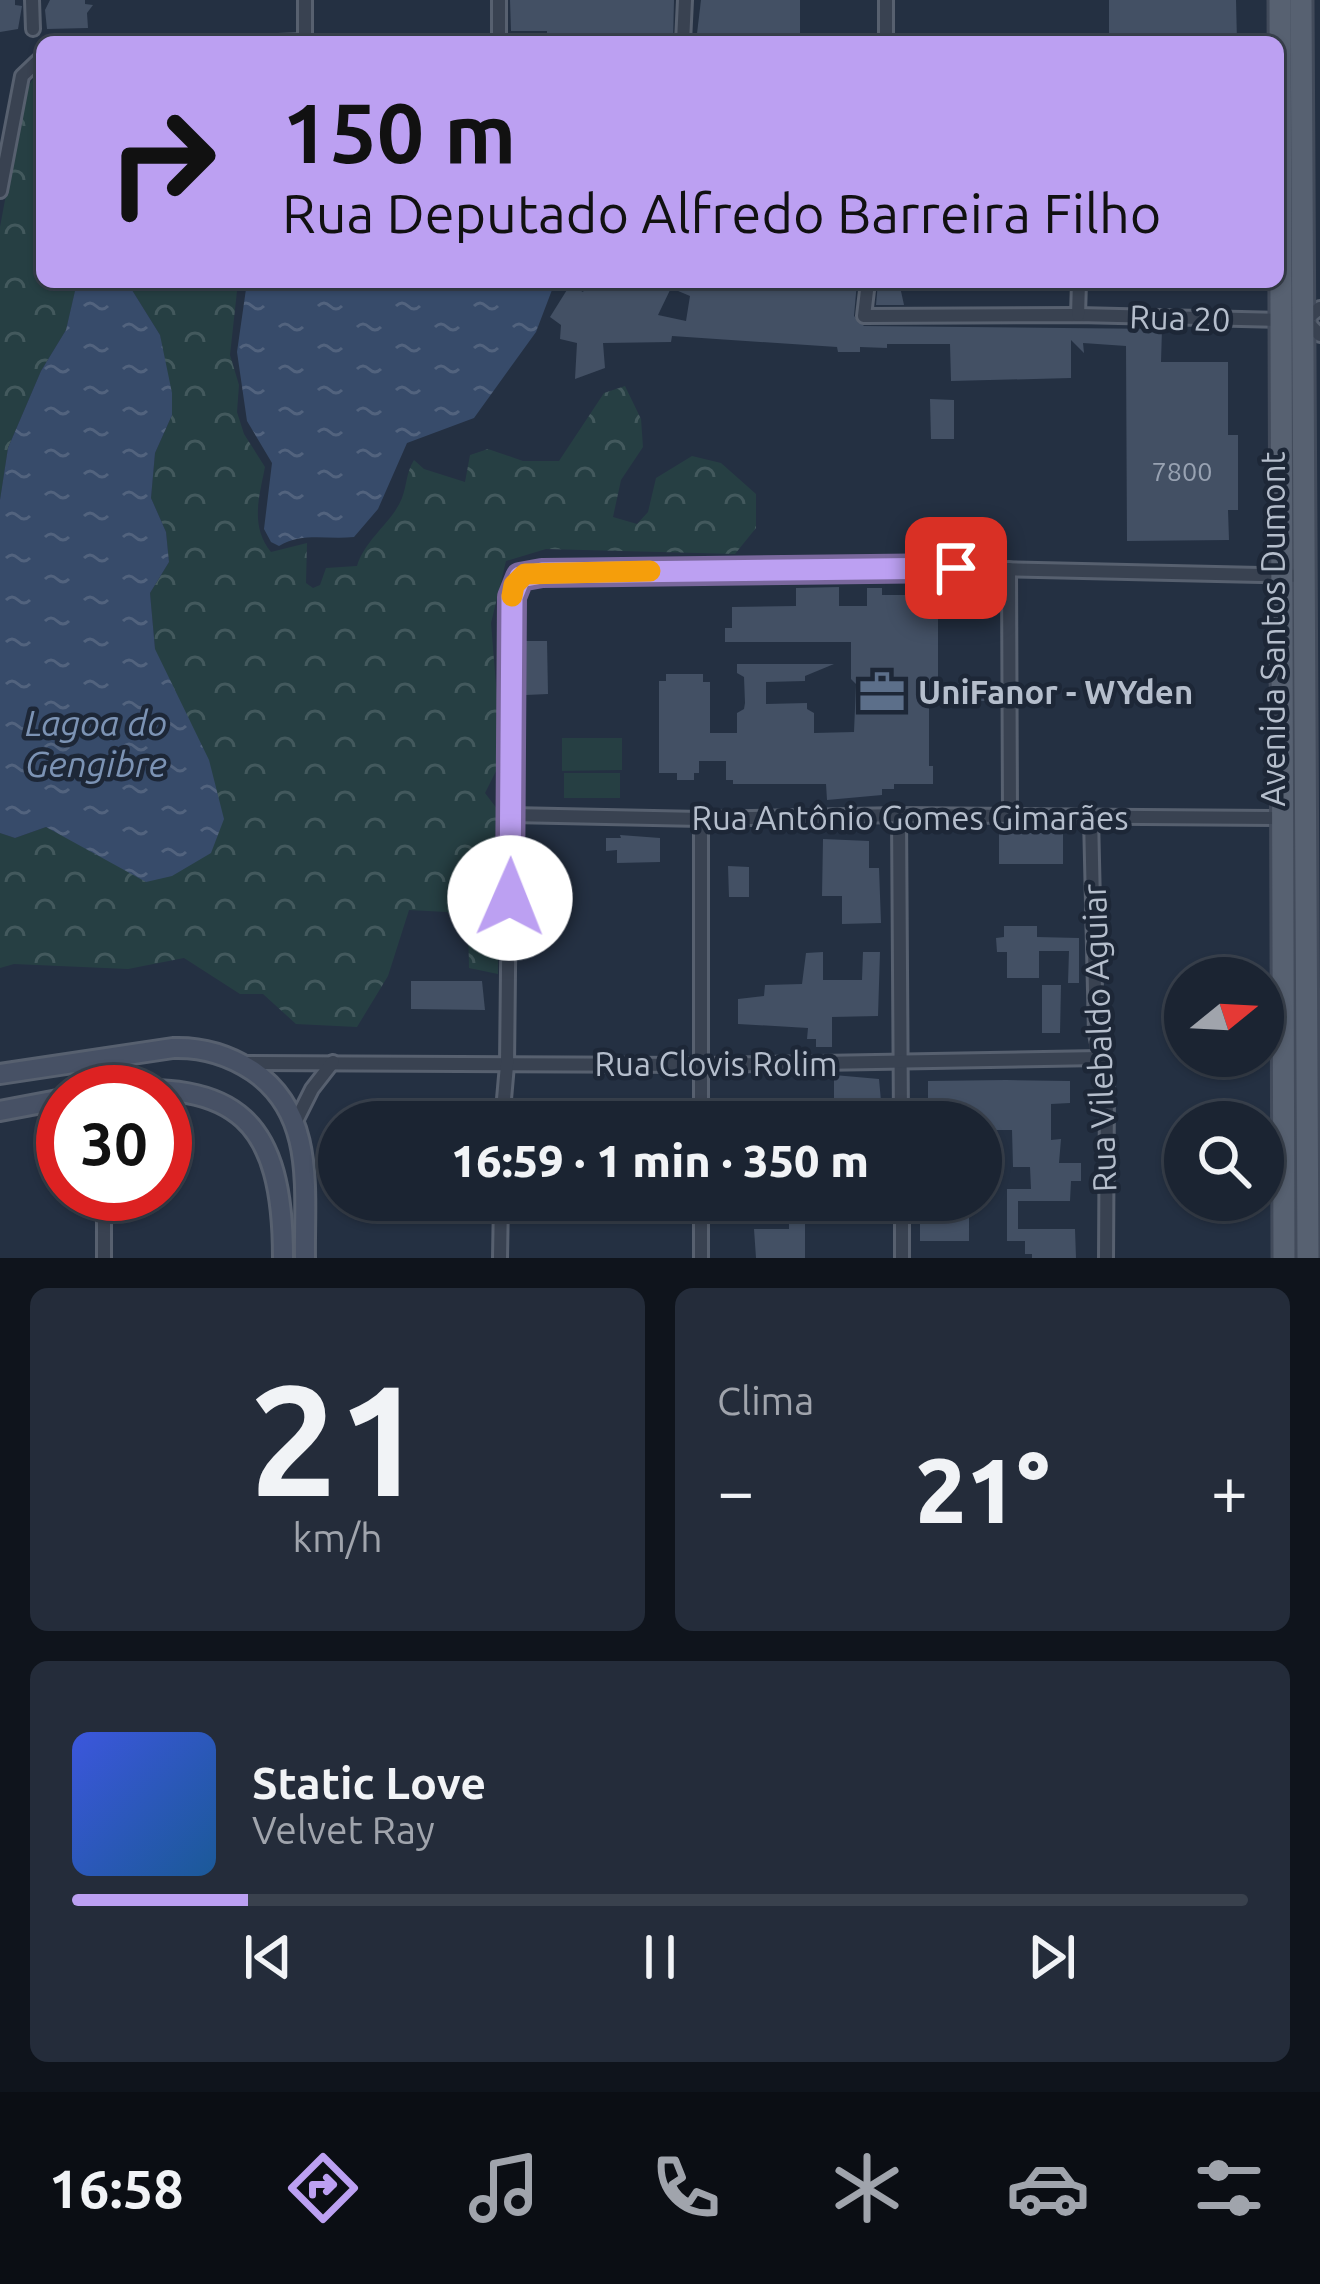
<!DOCTYPE html>
<html lang="pt">
<head>
<meta charset="utf-8">
<style>
	:root { --surface:#1b2432; --page:#242c3a; --text:#f1f3f6; --muted:#a0a4ac; --line:#39414d; --accent:#bca0f2 }
	body { margin:0; font-family:Ubuntu,sans-serif; background:var(--page); color:var(--text); height:100vh; display:flex; flex-direction:column; font-size:45px; white-space:nowrap }
	* { box-sizing:border-box; margin:0 }
	p { font-size:39px; color:var(--muted) }
	.icon { flex:none; width:66px; height:66px; fill:none; stroke:currentColor; stroke-width:2; stroke-linecap:round; stroke-linejoin:round }
	.map { position:relative; height:1258px; overflow:hidden }
	.drawer { display:flex; flex-direction:column; gap:30px; padding:30px; background:#0f141c; flex:1 }
	.drawer>* { flex:none }
	.banner { position:absolute; left:36px; top:36px; width:1248px; height:252px; border-radius:18px; box-shadow:0 3px 9px #0004,0 0 0 3px var(--line); background:#bca0f2; color:#111; overflow:hidden }
	.needle { width:78px; rotate:72deg }
	.fabs { position:absolute; left:1164px; top:957px; display:grid; gap:24px }
	.fabs a { display:grid; place-items:center; width:120px; height:120px; border-radius:50%; background:var(--surface); box-shadow:0 3px 9px #0004,0 0 0 3px var(--line); font-size:60px }
	.speed { position:absolute; left:36px; top:1065px; display:flex; gap:24px; font-size:60px; font-weight:700; text-align:center }
	.speed>* { display:grid; place-content:center; width:156px; height:156px; border-radius:50%; background:var(--surface); box-shadow:0 3px 9px #0004,0 0 0 3px var(--line); line-height:1 }
	.speed .limit { border:18px solid #d22; background:#fff; color:#111 }
	.pin { position:absolute; display:grid; place-items:center; width:102px; height:102px; color:#fff; margin:-51px; border-radius:24px; box-shadow:0 6px 18px #0006 }
	.me { position:absolute; width:132px; margin:-66px; rotate:1deg; stroke-linejoin:round; filter:drop-shadow(0 0 9px #0008) }
	.turn { display:flex; align-items:center; gap:42px; height:252px; padding:0 48px; font-size:54px }
	.turn .icon { width:156px; height:156px; stroke-width:2.5 }
	.turn b { display:block; font-size:84px; line-height:102px }
	.big { font-size:90px; font-weight:800; line-height:1.1 }
	.drawer .tile { flex:1; display:flex; flex-direction:column; justify-content:center; gap:18px; min-width:0; padding:0 42px; border-radius:18px; background:var(--page) }
	.drawer .dial { align-items:center; gap:0 }
	.dial b { font-size:156px; line-height:1 }
	.song { display:flex; align-items:center; gap:36px }
	.cover { width:144px; height:144px; border-radius:18px; background:linear-gradient(135deg,hsl(230 70% 55%),hsl(210 70% 35%)) }
	.played { height:12px; border-radius:6px; background:linear-gradient(90deg,var(--accent) 15%,var(--line) 15%) }
	.keys { display:flex; justify-content:space-around; direction:ltr }
	.heat { display:flex; justify-content:space-between; align-items:center; font-size:66px; direction:ltr }
	.drawer .tiles { flex:1; display:grid; gap:30px; grid-template-columns:1fr 1fr }
	.tile:last-child { grid-column:span 2 }
	.trip { position:absolute; left:318px; top:1101px; width:684px; height:120px; border-radius:60px; background:var(--surface); box-shadow:0 3px 9px #0004,0 0 0 3px var(--line); font-weight:800; line-height:120px; text-align:center }
	.dock { display:flex; height:192px; justify-content:space-around; align-items:center; background:#0b0e14; color:var(--muted) }
	.dock .icon { width:84px; height:84px }
	.dock .selected { color:var(--accent) }
	.dock b { font-size:54px; color:var(--text) }
	.map>svg:first-child { display:block }
</style>
</head>
<body>
<div class="map">
<svg width="1320" height="1258" viewBox="0 0 1320 1258">
	<defs>
		<pattern id="forest-crowns" width="20" height="18" patternUnits="userSpaceOnUse" patternTransform="scale(3)"><rect width="20" height="18" fill="#263f43"/><path d="M2 6a3 3 0 1 1 6 0M12 15a3 3 0 1 1 6 0" fill="none" stroke="#43595d"/></pattern>
		<pattern id="water-ripples" width="26" height="14" patternUnits="userSpaceOnUse" patternTransform="scale(3)"><rect width="26" height="14" fill="#374b6a"/><path d="M2 4q2-2 4 0t4 0M15 11q2-2 4 0t4 0" fill="none" stroke="#52637e"/></pattern>
	</defs>
	<rect width="100%" height="100%" fill="#243042"/>
	<g fill="url(#forest-crowns)">
		<path d="M42,64V282H87L75,292L66,330L41,371L8,448L0,500V227L25,92Z"/>
		<path d="M127,282H238L230,355L239,385L237,412L244,434L265,467C259,498 250,526 271,552L307,543L306,583L313,588L320,585L326,568L357,566C365,539 392,523 402,498C407,485 406,473 414,460L424,469L465,482L470,455L488,449L523,461H559L604,393L625,386L641,419L643,447L621,480L613,517L637,524L648,512L656,478L692,456L721,463L756,494V528L735,554L546,549L506,561L491,623L502,759L485,793L501,814C496,868 499,920 498,974L469,968L468,926L447,912L409,910L388,976L357,1027L296,1024L263,994H240L184,958L128,969L14,964L0,968V833L15,838L46,827L93,851L155,649L150,593L169,562L166,532L151,498L155,453L172,415L160,335Z"/>
	</g>
	<g fill="#263f43">
		<path d="M562,738H622V770L562,771Z"/>
		<rect x="564" y="773" width="56" height="25"/>
	</g>
	<g fill="url(#water-ripples)">
		<path d="M87,282H127L160,335L172,393V415L155,453L151,498L166,532L169,562L150,593L155,649L209,760L224,819L211,853L172,876L146,882L46,827L15,838L0,833V500L8,448L41,371L66,330L75,291Z"/>
		<path d="M247,282H555L536,332L474,418L407,443L378,509L354,537C327,540 302,532 279,546L271,542L264,529L272,463L247,421L237,352Z"/>
	</g>
	<g fill="#435064" fill-rule="evenodd">
		<path d="M0,0H15V5L22,6L18,29L0,32Z"/>
		<path d="M50,0H85V4L93,5L87,13L88,28L47,29L45,10Z"/>
		<path d="M510,0H674L673,42H558V36H547V31H511Z"/>
		<path d="M701,0H800V41L696,42Z"/>
		<path d="M1109,0H1236L1237,42H1109Z"/>
		<path d="M589,282H857L854,316L864,326L1162,329L1161,362H1228V435H1238V510H1228L1229,540L1127,541L1126,346L1083,343L1084,353L1071,340V378L951,381L950,344H887V348L860,347V352H838L837,347L672,336L671,342L603,343L605,368L575,379L577,343L560,339L561,325L550,317L570,285L583,292ZM671,288L690,296L686,321L658,315Z"/>
		<path d="M878,282H899L904,305H876Z"/>
		<path d="M930,399L954,400V439H931Z"/>
		<path d="M839,587V606H867V588H882V595H914V605H938V683L989,684V701H929V766H933V784H894V789H882V795L827,800L826,784H733V780H726V761H699V773H694V780H677V773H659V681H666V674H703V682H710V733H737V713L744,709L745,703L744,677L737,673V664H834L805,676V681L766,682V704L807,703V709L814,713V733L854,732L856,684L851,679V642H725V628H732V607L796,606V588Z"/>
		<path d="M525,641H547L548,694L526,695Z"/>
		<path d="M1063,828V864H999V829Z"/>
		<path d="M620,835L660,838V862L617,863V850L606,851V838H621Z"/>
		<path d="M823,839L869,841V868H879L881,923L842,924V896H822Z"/>
		<path d="M728,866L749,867V897H729Z"/>
		<path d="M1004,926H1037V937L1079,938V983H1068L1069,951H1039V978H1007V952H997L996,938L1004,937Z"/>
		<path d="M823,952V980H862L863,952H880L878,1016L832,1017V1047H816V1039H807L808,1028L738,1024V999L764,996L765,985L802,984L806,953Z"/>
		<path d="M411,981H482L485,1010L411,1009Z"/>
		<path d="M1042,985H1061L1060,1033H1042Z"/>
		<path d="M834,1075L879,1079L882,1112H868V1099L834,1098Z"/>
		<path d="M1006,1080L1070,1081V1103L1051,1104V1140L1061,1139L1059,1163H1081V1181H1071L1070,1201H1018V1229H1075L1076,1258H1032V1254H1025V1241H1007V1189H1031L1030,1167H1013L1012,1130H981V1122H928V1081Z"/>
		<path d="M789,1200H823V1212L805,1215V1258H756L754,1229H789Z"/>
		<path d="M920,1200L969,1203V1241H920Z"/>
	</g>
	<g fill="none" stroke-linecap="round" stroke-linejoin="round">
		<g stroke="#57606f" stroke-width="18">
			<g id="street">
				<path d="M32,0L33,29"/>
				<path d="M886,0V42"/>
				<path d="M65,42H137"/>
				<path d="M278,42L305,41"/>
				<path d="M305,42V0"/>
				<path d="M499,42V0"/>
				<path d="M683,42L685,0"/>
				<path d="M0,191L22,76L42,57"/>
				<path d="M868,282L864,316L1078,315L1281,320"/>
				<path d="M1320,308L1305,320L1320,335"/>
				<path d="M1078,315L1079,282"/>
				<path d="M1009,569L1010,815"/>
				<path d="M511,815L701,819L899,815L1283,818"/>
				<path d="M899,815L901,1122"/>
				<path d="M1091,817L1096,1034L1107,1087L1106,1258"/>
				<path d="M701,819V1122"/>
				<path d="M243,1063L702,1065L1100,1058"/>
				<path d="M296,1121L312,1089L333,1062"/>
				<path d="M502,1122L507,1065L512,597L520,577L542,573L955,568L1306,576"/>
				<path d="M104,1194V1258"/>
				<path d="M902,1200V1258"/>
				<path d="M500,1258L501,1200"/>
				<path d="M701,1258V1200"/>
			</g>
		</g>
		<g stroke="#57606f" stroke-width="24">
			<g id="secondary">
				<path d="M0,1074L173,1048C201,1047 229,1055 253,1071C316,1114 304,1190 305,1258"/>
				<path d="M102,1092C238,1079 283,1121 283,1258"/>
				<path d="M0,1111L63,1099"/>
			</g>
		</g>
		<g stroke="#424b5b" stroke-width="27">
			<g id="primary">
				<path d="M1280,0L1284,1258"/>
				<path d="M1301,0L1308,1258"/>
			</g>
		</g>
		<use href="#street" stroke="#394251" stroke-width="12"/>
		<use href="#secondary" stroke="#475165" stroke-width="18"/>
		<use href="#primary" stroke="#576171" stroke-width="21"/>
	</g>
	<g fill="none" stroke-linecap="round" stroke-linejoin="round">
		<g stroke="#7a689d" stroke-width="30">
			<path id="route" d="M510,898L512,597L520,577L542,573L956,568"/>
		</g>
		<use href="#route" stroke="#bca0f2" stroke-width="21"/>
		<path stroke="#f59e0b" stroke-width="21" d="M512,596L514,585L525,574L650,571"/>
	</g>
	<defs>
		<g id="office-bare" transform="scale(3.6)"><path d="M-6-3h4V-5.5h4V-3h4V5H-6ZM-1-4.5V-3h2v-1.5ZM-6 0V1H6V0Z" fill="#5c6f8a" stroke="#1d2737" stroke-width="2.5" paint-order="stroke"/></g>
	</defs>
	<g fill-rule="evenodd">
		<use href="#office-bare" x="882" y="692"/>
	</g>
	<g text-anchor="middle" stroke-width="9" stroke-linejoin="round" paint-order="stroke">
		<g font-size="27" fill="#98a2b2">
			<text x="1182" y="481">7800</text>
		</g>
		<g font-size="33" fill="#b5becc" stroke="#1d2737">
			<text transform="translate(1180 318) rotate(2)" y="12">Rua 20</text>
			<text transform="translate(1273 629) rotate(-90)" y="12">Avenida Santos Dumont</text>
			<text x="910" y="830">Rua Antônio Gomes Gimarães</text>
			<text transform="translate(1099 1038) rotate(-92)" y="12">Rua Vilebaldo Aguiar</text>
			<text x="716" y="1076">Rua Clovis Rolim</text>
		</g>
		<g font-size="33" font-weight="bold" fill="#b5becc" stroke="#1d2737" text-anchor="start">
			<text x="918" y="704">UniFanor - WYden</text>
		</g>
		<g font-size="36" font-style="italic" fill="#7c93b4" stroke="#1d2737">
			<text x="96" y="736">Lagoa do<tspan x="96" dy="41">Gengibre</tspan></text>
		</g>
	</g>
</svg>
<div class="fabs">
<a><svg class="needle" viewBox="-14 -14 28 28"><path d="M0-13l5 13h-10z" fill="#e53935"/><path d="M0 13l5-13h-10z" fill="#a0a4ac"/></svg></a>
<a><svg class="icon" aria-label="search" viewBox="0 0 24 24"><circle cx="10" cy="10" r="6"/><path d="M15 15l6 6"/></svg></a>
</div>
<div class="speed"><div class="limit">30</div></div>
<div class="pin" style="left:956px;top:568px;background:#d93025"><svg class="icon" aria-label="arrive" viewBox="0 0 24 24"><path d="M6 21V4h12l-3 4 3 4H6"/></svg></div>
<svg class="me" style="left:510px;top:898px" viewBox="-20 -20 40 40"><circle r="19" fill="#fff"/><path d="M0-13L10 11 0 6-10 11z" fill="#bca0f2"/></svg>
<div class="trip">16:59 · 1 min · 350 m</div>
<div class="banner">
<div class="turn"><svg class="icon" aria-label="right" viewBox="0 0 24 24"><path d="M7 20v-9h11M14 6l5 5-5 5"/></svg><div><b>150 m</b>Rua Deputado Alfredo Barreira Filho</div></div>
</div>
</div>
<section class="drawer">
<div class="tiles">
<div class="tile dial"><b>21</b><p>km/h</p></div>
<div class="tile"><p>Clima</p>
<div class="heat"><a>−</a><b class="big">21°</b><a>+</a></div>
</div>
<div class="tile">
<div class="song"><i class="cover"></i><div><b>Static Love</b><p>Velvet Ray</p></div></div>
<div class="played"></div>
<div class="keys"><svg class="icon" aria-label="previous" viewBox="0 0 24 24"><path d="M18 5L8 12l10 7zM5 5v14"/></svg><svg class="icon" aria-label="pause" viewBox="0 0 24 24"><path d="M8 5v14M16 5v14"/></svg><svg class="icon" aria-label="next" viewBox="0 0 24 24"><path d="M6 5l10 7-10 7zM19 5v14"/></svg></div>
</div>
</div>
</section>
<nav class="dock">
<b>16:58</b>
<svg class="icon selected" aria-label="directions" viewBox="0 0 24 24"><path d="M12 3l9 9-9 9-9-9zM9 14v-3h6M13 9l2 2-2 2"/></svg>
<svg class="icon" aria-label="music" viewBox="0 0 24 24"><path d="M9 18V5l10-2v13"/><circle cx="6" cy="18" r="3"/><circle cx="16" cy="16" r="3"/></svg>
<svg class="icon" aria-label="phone" viewBox="0 0 24 24"><path d="M5 4h4l2 5-3 2q2 4 5 5l2-3 5 2v4C11 20 4 13 5 4z"/></svg>
<svg class="icon" aria-label="climate" viewBox="0 0 24 24"><path d="M12 3v18M4 7l16 10M4 17L20 7"/></svg>
<svg class="icon" aria-label="car" viewBox="0 0 24 24"><path d="M5 17H2v-5l4-1 3-4h7l3 4 3 1v5h-3M9 17h6M6 11h13"/><circle cx="7" cy="17" r="2"/><circle cx="17" cy="17" r="2"/></svg>
<svg class="icon" aria-label="filters" viewBox="0 0 24 24"><path d="M4 7h16M4 17h16"/><circle cx="9" cy="7" r="2"/><circle cx="15" cy="17" r="2"/></svg>
</nav>
</body>
</html>
